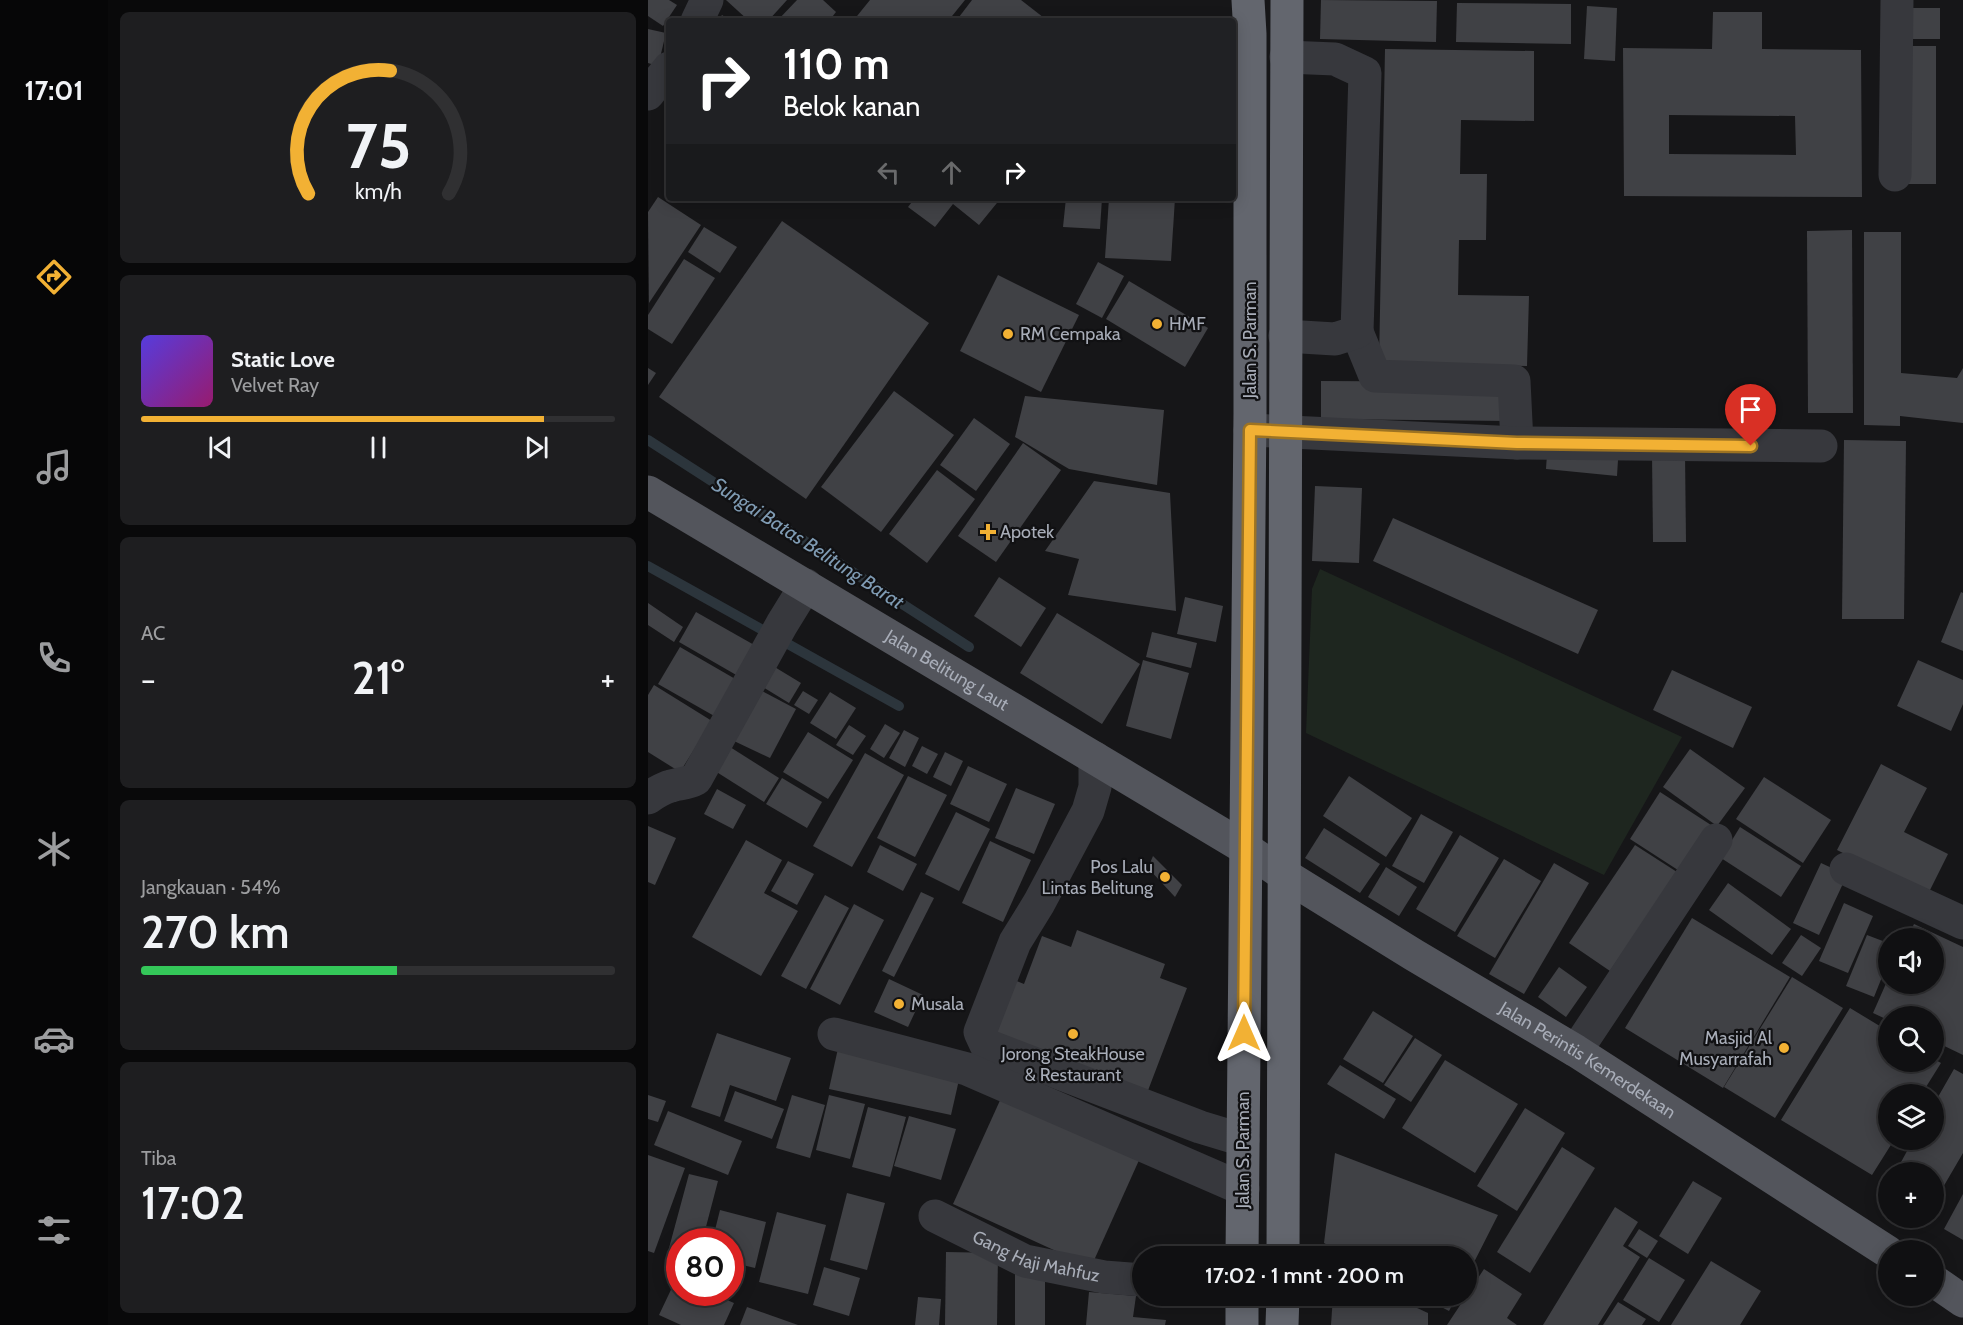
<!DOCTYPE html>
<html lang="id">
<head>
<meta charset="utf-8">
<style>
	:root { --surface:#101012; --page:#1e1e20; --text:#f1f3f6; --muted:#9c9d9f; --line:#303032; --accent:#f2b134 }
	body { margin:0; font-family:Cabin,sans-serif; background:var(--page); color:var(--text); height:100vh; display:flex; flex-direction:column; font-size:22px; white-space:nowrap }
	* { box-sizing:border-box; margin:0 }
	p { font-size:20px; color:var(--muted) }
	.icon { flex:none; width:33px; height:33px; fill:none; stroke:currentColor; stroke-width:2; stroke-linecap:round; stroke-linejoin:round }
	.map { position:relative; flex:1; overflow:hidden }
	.sheet { display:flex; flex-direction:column; gap:12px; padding:12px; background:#09090a; width:540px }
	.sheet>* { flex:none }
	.top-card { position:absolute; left:18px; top:18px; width:570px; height:183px; border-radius:6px; box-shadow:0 3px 15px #0003,0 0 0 2px var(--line); background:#202124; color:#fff; overflow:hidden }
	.fabs { position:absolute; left:1230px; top:928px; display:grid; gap:12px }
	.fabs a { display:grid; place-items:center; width:66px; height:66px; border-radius:50%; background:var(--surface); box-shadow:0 3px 15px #0003,0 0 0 2px var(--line); font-size:30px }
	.speed { position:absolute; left:18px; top:1228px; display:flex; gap:12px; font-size:30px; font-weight:700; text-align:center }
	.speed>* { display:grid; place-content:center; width:78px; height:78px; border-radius:50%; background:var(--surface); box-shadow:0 3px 15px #0003,0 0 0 2px var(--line); line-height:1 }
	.speed .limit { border:9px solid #d22; background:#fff; color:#111 }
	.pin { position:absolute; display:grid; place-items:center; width:51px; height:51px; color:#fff; margin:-62px -26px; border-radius:50% 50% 50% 0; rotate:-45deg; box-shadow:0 0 6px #0007 }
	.pin .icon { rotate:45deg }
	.me { position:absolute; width:66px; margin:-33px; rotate:0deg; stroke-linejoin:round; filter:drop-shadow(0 0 4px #0008) }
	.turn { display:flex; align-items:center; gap:21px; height:126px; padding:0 18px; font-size:27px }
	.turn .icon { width:78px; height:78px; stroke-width:2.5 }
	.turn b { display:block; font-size:42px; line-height:51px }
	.lanes { display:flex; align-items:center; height:57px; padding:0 18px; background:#0003; justify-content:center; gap:30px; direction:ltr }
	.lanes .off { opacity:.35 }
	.big { font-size:45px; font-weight:600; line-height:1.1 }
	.sheet .widget { flex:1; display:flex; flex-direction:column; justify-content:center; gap:9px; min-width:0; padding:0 21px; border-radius:9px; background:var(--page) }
	.sheet .dial { align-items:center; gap:0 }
	.dial svg { height:156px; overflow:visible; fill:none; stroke:var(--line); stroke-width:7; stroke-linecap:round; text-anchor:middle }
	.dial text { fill:var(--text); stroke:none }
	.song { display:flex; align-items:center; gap:18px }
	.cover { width:72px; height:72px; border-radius:9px; background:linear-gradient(135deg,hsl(250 70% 55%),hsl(320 70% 35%)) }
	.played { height:6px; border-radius:3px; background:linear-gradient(90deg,var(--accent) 85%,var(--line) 85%) }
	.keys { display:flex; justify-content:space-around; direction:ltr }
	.heat { display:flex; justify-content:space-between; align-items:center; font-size:33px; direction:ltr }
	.charge { height:9px; border-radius:4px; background:linear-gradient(90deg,#34c759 54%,var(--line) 0) }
	.trip { position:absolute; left:484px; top:1246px; width:345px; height:60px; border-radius:30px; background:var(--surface); box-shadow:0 3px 15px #0003,0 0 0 2px var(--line); font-weight:600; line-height:60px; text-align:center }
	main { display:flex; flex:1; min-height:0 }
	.tabs { display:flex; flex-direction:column; width:108px; justify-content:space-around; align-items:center; background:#060607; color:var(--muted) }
	.tabs .icon { width:42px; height:42px }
	.tabs .selected { color:var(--accent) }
	.tabs b { font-size:27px; color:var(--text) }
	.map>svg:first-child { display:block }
</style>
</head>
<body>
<main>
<nav class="tabs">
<b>17:01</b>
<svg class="icon selected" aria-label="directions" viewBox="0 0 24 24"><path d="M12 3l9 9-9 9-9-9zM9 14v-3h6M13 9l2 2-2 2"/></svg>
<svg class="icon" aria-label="music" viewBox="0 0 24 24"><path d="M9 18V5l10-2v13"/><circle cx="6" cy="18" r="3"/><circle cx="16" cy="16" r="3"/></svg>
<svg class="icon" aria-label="phone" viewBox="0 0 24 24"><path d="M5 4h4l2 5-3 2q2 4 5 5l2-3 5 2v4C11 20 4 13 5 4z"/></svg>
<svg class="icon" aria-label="climate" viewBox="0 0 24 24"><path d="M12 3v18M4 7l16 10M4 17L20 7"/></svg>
<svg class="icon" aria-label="car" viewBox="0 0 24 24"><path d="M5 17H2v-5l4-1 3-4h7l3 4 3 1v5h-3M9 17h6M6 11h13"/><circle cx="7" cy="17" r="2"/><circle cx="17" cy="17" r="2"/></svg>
<svg class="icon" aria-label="filters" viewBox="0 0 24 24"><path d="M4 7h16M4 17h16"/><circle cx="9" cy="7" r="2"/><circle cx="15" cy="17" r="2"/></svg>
</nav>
<section class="sheet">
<div class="widget dial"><svg viewBox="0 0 100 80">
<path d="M14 69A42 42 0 1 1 86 69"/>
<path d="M14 69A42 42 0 0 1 56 6" stroke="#f2b134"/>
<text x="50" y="56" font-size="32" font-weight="700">75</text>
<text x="50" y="72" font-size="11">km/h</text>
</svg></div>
<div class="widget">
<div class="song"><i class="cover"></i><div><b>Static Love</b><p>Velvet Ray</p></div></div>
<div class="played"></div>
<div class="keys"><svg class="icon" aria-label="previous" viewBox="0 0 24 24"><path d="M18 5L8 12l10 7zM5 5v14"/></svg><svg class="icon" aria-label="pause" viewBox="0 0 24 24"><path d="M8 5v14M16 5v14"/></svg><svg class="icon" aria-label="next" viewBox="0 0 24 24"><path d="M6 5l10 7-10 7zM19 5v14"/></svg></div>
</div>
<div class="widget"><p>AC</p>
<div class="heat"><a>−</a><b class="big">21°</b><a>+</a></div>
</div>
<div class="widget"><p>Jangkauan · 54%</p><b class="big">270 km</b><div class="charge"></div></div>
<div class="widget"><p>Tiba</p><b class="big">17:02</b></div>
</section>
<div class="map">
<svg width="1315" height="1325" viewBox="0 0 1315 1325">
	<rect width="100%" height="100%" fill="#161618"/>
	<path fill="#1e261f" d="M672,569L1034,737L956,875L658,733L664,589Z"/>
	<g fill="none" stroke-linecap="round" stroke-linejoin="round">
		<g stroke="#2c353c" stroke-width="10">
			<path d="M0,440L321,647"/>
			<path d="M0,566L251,706"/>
		</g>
	</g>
	<g fill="#404145" fill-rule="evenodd">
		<path d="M0,0H21L29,5L15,26L0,16Z"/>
		<path d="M78,0H139L120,21H101Z"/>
		<path d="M149,0H175L188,12L181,21H129Z"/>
		<path d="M222,0H317L300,21H205Z"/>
		<path d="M324,0H373L400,21H308Z"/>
		<path d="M673,0L789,1L788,42L672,39Z"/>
		<path d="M809,3L923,4V44L808,42Z"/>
		<path d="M939,6L969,8L967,61L936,59Z"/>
		<rect x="1255" y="8" width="37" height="31"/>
		<path d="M1065,12H1114V49L1213,50L1214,197L976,196L975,48L1064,49ZM1021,115L1147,116L1148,155L1021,154Z"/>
		<path d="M74,15L83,21H70Z"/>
		<path d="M0,29L18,33L10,66L0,63Z"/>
		<rect x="1260" y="46" width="28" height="138"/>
		<path d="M737,49L886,51V121L813,120L812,174H839L838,240H811L810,295L881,296L879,366L731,363Z"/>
		<path d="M10,197L53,225L1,303L0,212Z"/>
		<path d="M267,198H353L331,225L305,204L287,227L260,207Z"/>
		<path d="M418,198H454L452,229L415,227Z"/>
		<path d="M461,198H527L523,261L457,258Z"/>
		<path d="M134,221L281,323L158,499L11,397Z"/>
		<path d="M56,227L89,247L72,273L40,252Z"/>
		<path d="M1204,230L1205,413H1160L1159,231Z"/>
		<path d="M1216,232H1253V373L1309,378L1315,368V423L1252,416V426L1216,425Z"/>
		<path d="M36,259L67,278L24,344L0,329V315Z"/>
		<path d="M450,262L476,276L454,318L428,304Z"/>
		<path d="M350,275L431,315L393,392L312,351Z"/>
		<path d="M481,281L560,328L537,367L458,319Z"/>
		<path d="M0,368L8,373L0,385Z"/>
		<path d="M673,381L862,382L861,421L673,419Z"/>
		<path d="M246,391L306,435L233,532L173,487Z"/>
		<path d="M377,396L516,410L509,485L421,469L367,437Z"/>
		<path d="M326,418L362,444L328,491L292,465Z"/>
		<path d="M1196,440L1258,441L1256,619H1194Z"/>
		<path d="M375,443L413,470L348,562L310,536Z"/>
		<path d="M1004,453H1037L1038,542H1005Z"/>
		<path d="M899,454L970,460L969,476L898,469Z"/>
		<path d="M289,470L327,499L279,563L241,534Z"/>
		<path d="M446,481L522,493L528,611L420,595L431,559L397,551Z"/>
		<path d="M667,486L714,488L711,563L664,561Z"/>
		<path d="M745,518L950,610L930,654L725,561Z"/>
		<path d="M351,577L398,608L373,647L326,616Z"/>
		<path d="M1313,592L1315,593V651L1293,642Z"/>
		<path d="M537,597L575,606L568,642L529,634Z"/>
		<path d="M0,603L35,627L26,642L0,625Z"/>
		<path d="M48,612L108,646L90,676L31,642Z"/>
		<path d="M409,613L492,664L454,724L372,673Z"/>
		<path d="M504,632L549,643L543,668L498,657Z"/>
		<path d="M32,647L89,680L68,717L10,684Z"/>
		<path d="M495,660L541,673L523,739L478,726Z"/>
		<path d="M1270,660L1315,680V704L1303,731L1249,706Z"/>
		<path d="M125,666L153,683L141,703L113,686Z"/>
		<path d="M1024,670L1104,707L1085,748L1005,710Z"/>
		<path d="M6,685L64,721L32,772L0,752V695Z"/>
		<path d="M112,690L148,709L122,758L86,741Z"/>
		<path d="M155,691L170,700L161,714L146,705Z"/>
		<path d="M182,692L208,708L188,739L162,723Z"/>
		<path d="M237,724L252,733L236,758L222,749Z"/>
		<path d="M201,725L218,736L205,755L188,745Z"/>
		<path d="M256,730L271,738L257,767L241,758Z"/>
		<path d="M160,732L205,760L180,799L135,772Z"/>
		<path d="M274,746L290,754L279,774L264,766Z"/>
		<path d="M82,747L131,778L116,802L67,771Z"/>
		<path d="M1042,749L1097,788L1069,826L1015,787Z"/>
		<path d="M297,752L315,761L303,786L285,777Z"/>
		<path d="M217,753L256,775L204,867L165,846Z"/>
		<path d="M1233,764L1279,788L1256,832L1300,854L1279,896L1189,850Z"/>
		<path d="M320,766L359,784L341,822L302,804Z"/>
		<path d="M260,776L299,795L267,857L229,838Z"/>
		<path d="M701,776L764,818L738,857L675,816Z"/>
		<path d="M1116,777L1183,820L1155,863L1088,819Z"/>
		<path d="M134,778L174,802L159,828L118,804Z"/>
		<path d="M368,788L407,804L386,854L347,838Z"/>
		<path d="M69,789L98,805L85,829L56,814Z"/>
		<path d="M1012,792L1063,825L1033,872L982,839Z"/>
		<path d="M308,812L342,829L311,891L277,874Z"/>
		<path d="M773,814L805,832L776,883L744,866Z"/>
		<path d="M0,826L28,838L7,885L0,882Z"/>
		<path d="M1092,827L1153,866L1133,897L1073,858Z"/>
		<path d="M676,828L732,864L712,893L657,858Z"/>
		<path d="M812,835L851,858L807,932L768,909Z"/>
		<path d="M98,840L134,860L116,893L150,911L113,976L44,937Z"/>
		<path d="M342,841L383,860L355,922L314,903Z"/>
		<path d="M232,845L269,864L255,891L219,872Z"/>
		<path d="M987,845L1029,872L962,971L921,943Z"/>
		<path d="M505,856L534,885L527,897L500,868Z"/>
		<path d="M856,859L893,881L847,958L809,936Z"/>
		<path d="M140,861L166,874L149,905L123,891Z"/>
		<path d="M906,863L941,883L876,994L841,974Z"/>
		<path d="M1173,863L1199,875L1171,935L1145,923Z"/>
		<path d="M738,867L769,887L751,916L720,897Z"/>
		<path d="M1080,883L1143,929L1124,955L1061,910Z"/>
		<path d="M273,892L286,898L246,977L234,971Z"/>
		<path d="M177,895L201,908L158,989L133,976Z"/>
		<path d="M1196,903L1225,916L1200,973L1171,961Z"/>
		<path d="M206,904L236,920L192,1005L162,989Z"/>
		<path d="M1044,918L1142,977L1075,1088L977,1028Z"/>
		<path d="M1266,924L1315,947V1055L1286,1041V1017H1240V1020L1225,1013L1240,979V984H1286V939H1259Z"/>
		<path d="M429,930L517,964L512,978L539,988L496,1101L340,1042L364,979L376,984L394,936L423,947Z"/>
		<path d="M1153,935L1173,948L1154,976L1134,963Z"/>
		<path d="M1219,935L1240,943V962L1226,997L1198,986Z"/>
		<path d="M911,967L939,987L918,1017L890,997Z"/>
		<path d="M1144,977L1195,1008L1127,1118L1076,1087Z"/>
		<path d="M241,979L275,995L260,1027L226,1012Z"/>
		<path d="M1202,1008L1240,1031V1062H1286V1059L1293,1063L1273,1095H1240V1140H1246L1224,1175L1133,1120Z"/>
		<path d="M725,1011L765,1036L735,1083L695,1059Z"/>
		<path d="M69,1033L143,1058L128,1101L82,1085L72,1117L43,1107Z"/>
		<path d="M767,1038L794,1055L763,1102L736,1085Z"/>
		<path d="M191,1044L313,1071L303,1115L181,1089Z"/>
		<path d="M797,1060L870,1104L827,1173L754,1128Z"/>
		<path d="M692,1065L748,1099L736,1119L679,1084Z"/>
		<path d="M1306,1069L1315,1074V1153L1294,1189L1286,1184V1173H1266L1252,1164L1265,1140H1286V1104Z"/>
		<path d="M87,1091L136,1109L124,1139L76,1121Z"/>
		<path d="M0,1095L18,1101L10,1122L0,1119Z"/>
		<path d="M144,1095L177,1105L162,1158L128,1148Z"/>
		<path d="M181,1095L217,1104L202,1159L168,1150Z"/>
		<path d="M354,1096L492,1158L443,1267L305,1204Z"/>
		<path d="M220,1107L258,1117L242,1177L204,1167Z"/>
		<path d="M877,1108L917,1133L869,1211L829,1186Z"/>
		<path d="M20,1111L94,1141L80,1175L6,1145Z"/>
		<path d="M261,1116L308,1129L293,1180L246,1166Z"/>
		<path d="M914,1147L947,1168L882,1273L849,1252Z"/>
		<path d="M687,1153L850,1215L819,1276V1257H701L676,1243Z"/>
		<path d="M0,1155L37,1168L6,1253L0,1251Z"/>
		<path d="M41,1174L70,1181L54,1242H32V1251L21,1248Z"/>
		<path d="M1045,1181L1074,1198L1040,1254L1011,1236Z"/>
		<path d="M199,1193L237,1203L219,1270L182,1260Z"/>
		<path d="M1315,1194V1240L1296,1229Z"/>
		<path d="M967,1207L990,1222L975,1246L992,1257L950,1325H895Z"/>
		<path d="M72,1210L118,1222L107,1268L82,1262V1242H64Z"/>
		<path d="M129,1212L178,1225L160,1294L111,1282Z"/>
		<path d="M991,1229L1010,1241L999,1258L980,1246Z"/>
		<path d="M298,1252L350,1253L349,1325H297Z"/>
		<path d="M1001,1258L1037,1280L1011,1322L975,1300Z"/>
		<path d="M1063,1261L1113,1291L1092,1325H1023Z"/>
		<path d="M176,1267L212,1278L201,1316L165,1305Z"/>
		<path d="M836,1269L874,1294L859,1318L869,1325H799Z"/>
		<rect x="367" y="1270" width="30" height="55"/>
		<path d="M29,1277L32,1278V1293H63L86,1303L76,1325H33L11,1315Z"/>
		<path d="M441,1292L488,1296L485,1317L518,1320L517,1325H438Z"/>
		<path d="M685,1296H743L780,1313V1325H683Z"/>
		<path d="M772,1296H809L801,1311Z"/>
		<path d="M270,1297L293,1299L291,1325H267Z"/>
		<path d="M970,1302L998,1319L994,1325H955Z"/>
		<path d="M99,1307L150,1325H92Z"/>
	</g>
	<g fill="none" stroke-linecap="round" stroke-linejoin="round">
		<g stroke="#37383d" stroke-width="33">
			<path d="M49,21L59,0"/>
			<path d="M0,94L21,68"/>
			<path d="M1247,175L1249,0"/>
			<path d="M709,332L727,376L866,381L869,443"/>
			<path d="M637,336L687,339L709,332L717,73L687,59L638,57"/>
			<path d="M602,430L869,443L1173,446"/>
			<path d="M447,758V787L440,811L391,903L367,942L332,1032L338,1045L552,1127L595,1140"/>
			<path d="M0,798C7,793 15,788 23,786C32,783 39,784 48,779L134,624L158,585"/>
			<path d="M1198,869L1315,923"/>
			<path d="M186,1034L319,1069L595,1189"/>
			<path d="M928,1051L1068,840"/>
			<path id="s1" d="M287,1216L377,1261L456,1277L495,1280"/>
		</g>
		<g stroke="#53555c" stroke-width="33">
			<path id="s2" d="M0,492L475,775L597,848L635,874L766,955L928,1051L1240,1252"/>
			<path d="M1286,1281L1315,1301"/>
		</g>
		<g stroke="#63666e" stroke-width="33">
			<path d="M594,1257L602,413V34L600,0"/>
			<path d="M635,1257L639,0"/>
			<path d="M594,1325V1296"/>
			<path d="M634,1325L635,1296"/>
		</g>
	</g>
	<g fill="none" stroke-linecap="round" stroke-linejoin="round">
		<g stroke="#9d7322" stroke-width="15">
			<path id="route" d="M596,1033L602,430L869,443L1103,446"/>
		</g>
		<use href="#route" stroke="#f2b134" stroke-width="10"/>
	</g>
	<g fill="#f2b134" stroke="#111113" stroke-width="2">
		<circle cx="509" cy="324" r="6"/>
		<circle cx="360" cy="334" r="6"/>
		<path d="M337 523h6v6h6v6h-6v6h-6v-6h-6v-6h6z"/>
		<circle cx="517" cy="877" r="6"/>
		<circle cx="251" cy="1004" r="6"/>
		<circle cx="425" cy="1034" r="6"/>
		<circle cx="1136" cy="1048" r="6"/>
	</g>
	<g text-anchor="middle" stroke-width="4.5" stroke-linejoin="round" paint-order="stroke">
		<g font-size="18" fill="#a8adb8" stroke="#111113" text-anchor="start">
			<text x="521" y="330">HMF</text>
			<text x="372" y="340">RM Cempaka</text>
			<text x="352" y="538">Apotek</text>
			<text x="505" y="873" text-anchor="end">Pos Lalu<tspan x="505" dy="21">Lintas Belitung</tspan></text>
			<text x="263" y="1010">Musala</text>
			<text x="1124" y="1044" text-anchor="end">Masjid Al<tspan x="1124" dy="21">Musyarrafah</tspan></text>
			<text x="425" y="1060" text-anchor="middle">Jorong SteakHouse<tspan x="425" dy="21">&amp; Restaurant</tspan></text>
		</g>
		<g font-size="18" fill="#a8adb8" stroke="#111113">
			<text transform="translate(602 340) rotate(-90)" y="6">Jalan S. Parman</text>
			<text dy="6" stroke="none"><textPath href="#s2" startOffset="348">Jalan Belitung Laut</textPath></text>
			<text dy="6" stroke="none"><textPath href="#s2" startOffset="1098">Jalan Perintis Kemerdekaan</textPath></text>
			<text transform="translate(595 1150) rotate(-90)" y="6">Jalan S. Parman</text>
			<text dy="6" stroke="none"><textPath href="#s1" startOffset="110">Gang Haji Mahfuz</textPath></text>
		</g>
		<g font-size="20" font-style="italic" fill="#7f9bb3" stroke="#111113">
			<text transform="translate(160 543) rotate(33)" y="7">Sungai Batas Belitung Barat</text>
		</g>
	</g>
</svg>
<div class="fabs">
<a><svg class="icon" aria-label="sound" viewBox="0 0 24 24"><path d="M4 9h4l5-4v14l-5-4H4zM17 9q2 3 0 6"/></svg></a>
<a><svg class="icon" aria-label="search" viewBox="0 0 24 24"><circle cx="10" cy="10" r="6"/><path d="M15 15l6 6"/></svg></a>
<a><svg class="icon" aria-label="layers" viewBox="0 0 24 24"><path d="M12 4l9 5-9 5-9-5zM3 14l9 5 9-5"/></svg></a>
<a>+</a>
<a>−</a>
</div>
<div class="speed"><div class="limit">80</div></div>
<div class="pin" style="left:1103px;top:446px;background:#d93025"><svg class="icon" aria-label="arrive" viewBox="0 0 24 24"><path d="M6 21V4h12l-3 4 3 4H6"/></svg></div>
<svg class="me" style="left:596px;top:1033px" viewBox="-20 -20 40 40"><path d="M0-17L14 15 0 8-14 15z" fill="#f2b134" stroke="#fff" stroke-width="4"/></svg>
<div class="trip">17:02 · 1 mnt · 200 m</div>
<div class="top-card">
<div class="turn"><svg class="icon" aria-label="right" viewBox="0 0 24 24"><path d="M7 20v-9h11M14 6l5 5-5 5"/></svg><div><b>110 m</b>Belok kanan</div></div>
<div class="lanes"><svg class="icon off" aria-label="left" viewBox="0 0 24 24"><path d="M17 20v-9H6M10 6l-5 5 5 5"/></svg><svg class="icon off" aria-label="ahead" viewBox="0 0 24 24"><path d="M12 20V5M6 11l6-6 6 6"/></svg><svg class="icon" aria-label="right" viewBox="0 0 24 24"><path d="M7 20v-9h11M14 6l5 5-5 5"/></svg></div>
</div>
</div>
</main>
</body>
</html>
